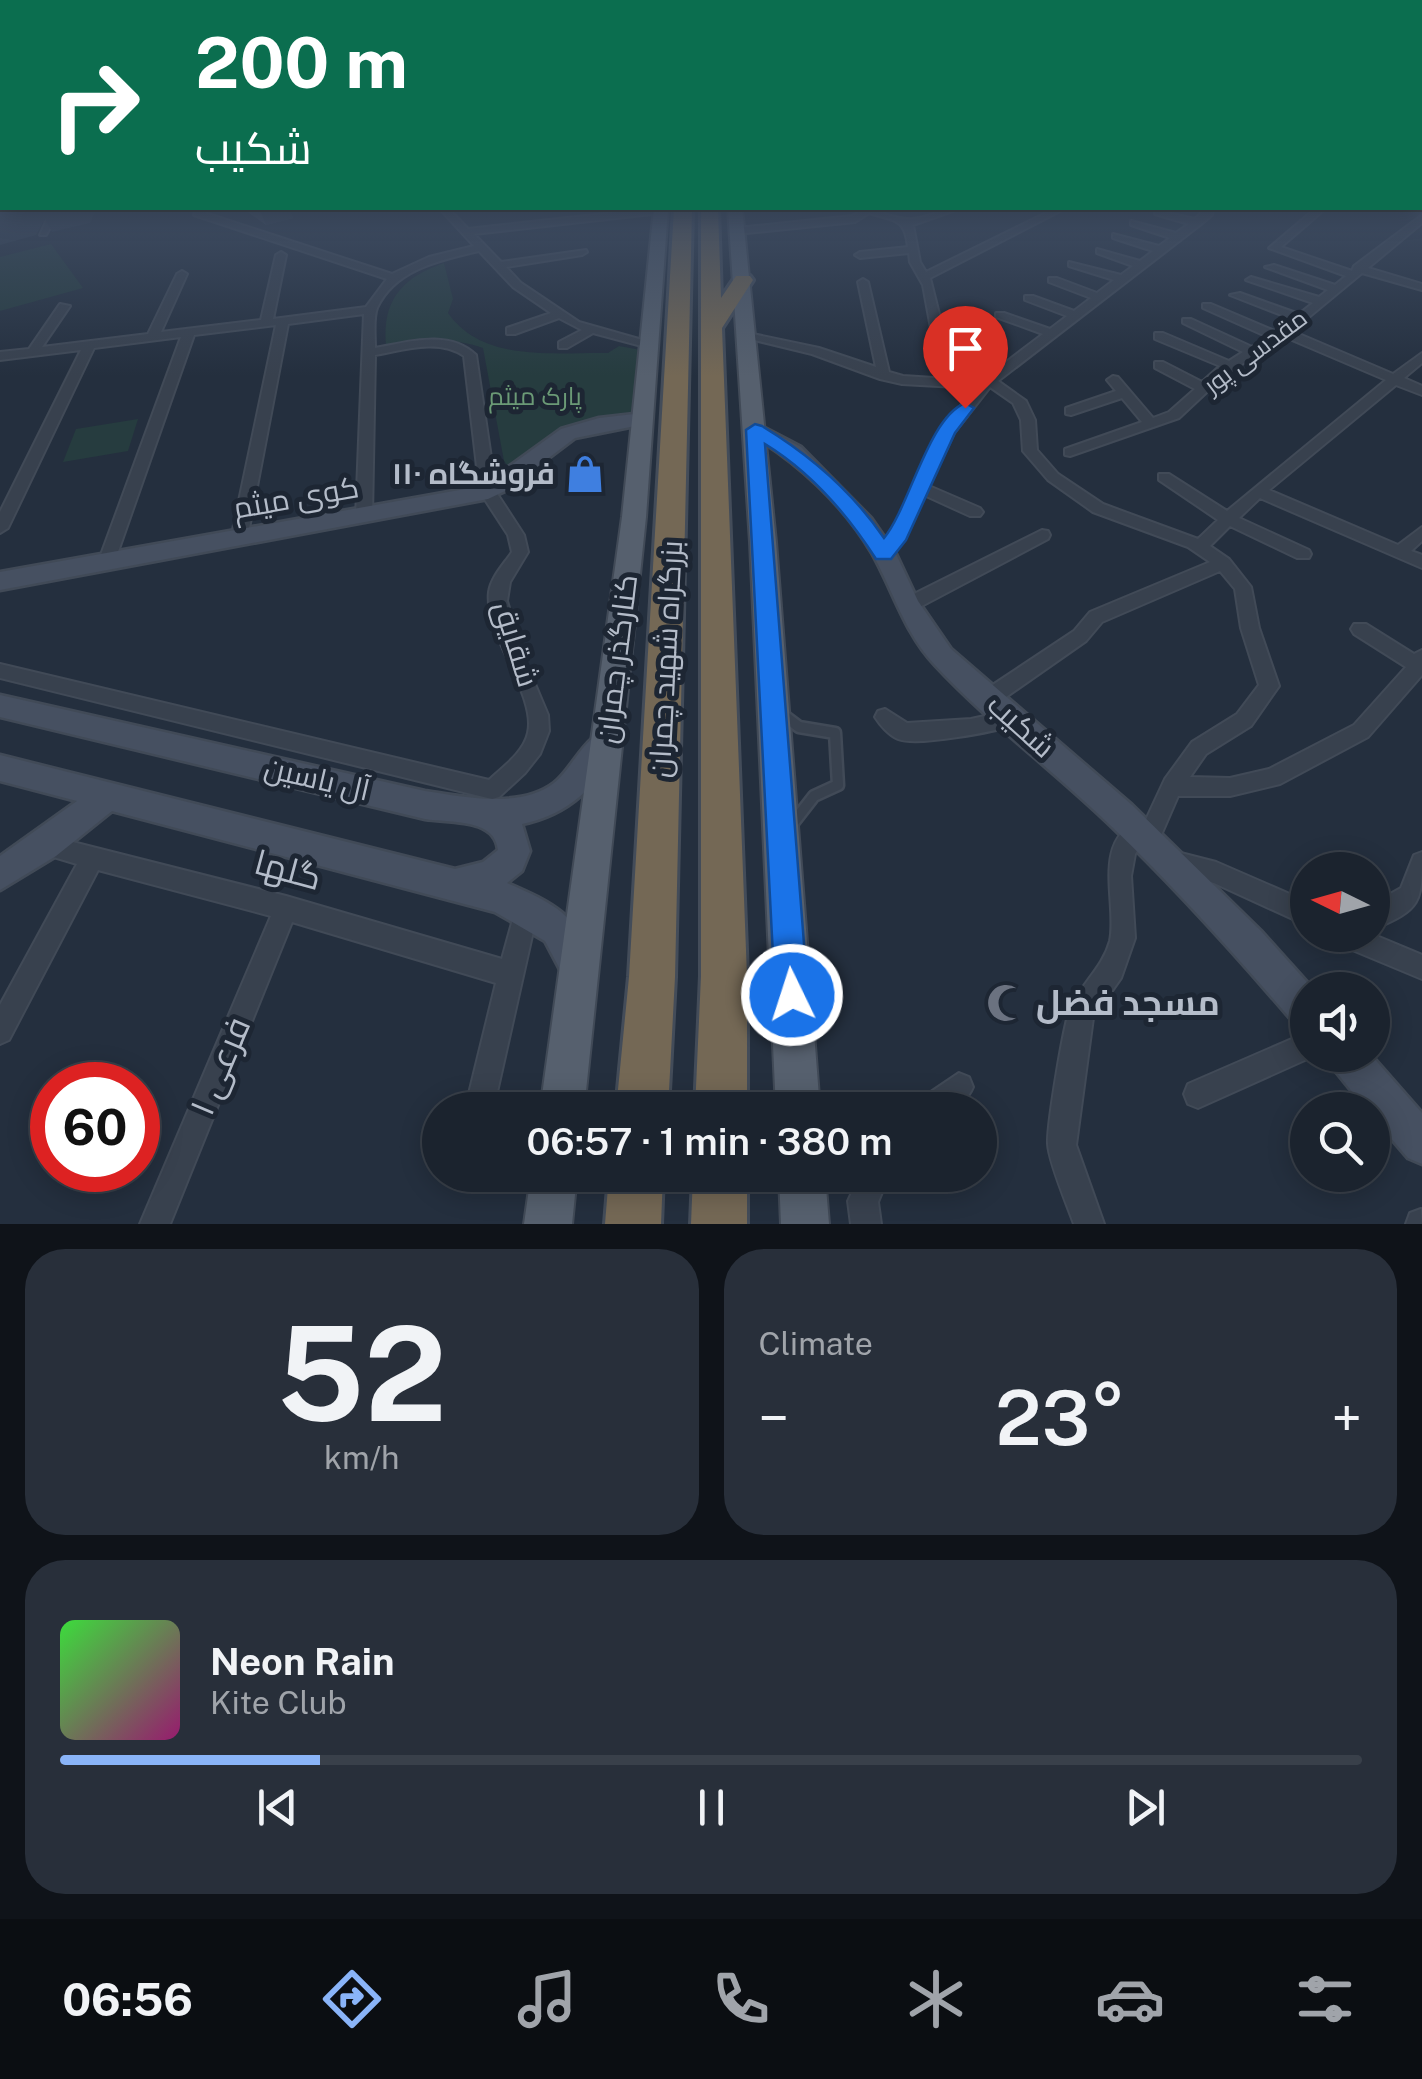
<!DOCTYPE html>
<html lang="en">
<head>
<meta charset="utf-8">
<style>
	:root { --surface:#1b232e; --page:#282f3a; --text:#f1f3f6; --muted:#a0a4aa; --line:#39404a; --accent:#8ab4f8 }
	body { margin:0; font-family:"Public Sans",Cairo,sans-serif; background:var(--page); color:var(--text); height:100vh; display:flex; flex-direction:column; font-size:38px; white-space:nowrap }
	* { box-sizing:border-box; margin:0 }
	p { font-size:32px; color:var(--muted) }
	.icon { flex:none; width:55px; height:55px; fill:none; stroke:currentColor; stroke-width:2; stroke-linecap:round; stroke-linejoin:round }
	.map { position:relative; height:1224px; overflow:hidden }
	.sheet { display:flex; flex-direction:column; gap:25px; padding:25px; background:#0f1319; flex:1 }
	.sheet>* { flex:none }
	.hud { position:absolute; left:0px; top:0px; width:1422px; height:210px; box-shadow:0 5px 25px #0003,0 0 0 2px var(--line); background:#0b6e4f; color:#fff; overflow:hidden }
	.needle { width:65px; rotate:275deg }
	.buttons { position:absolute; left:1290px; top:852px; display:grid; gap:20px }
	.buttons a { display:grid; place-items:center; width:100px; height:100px; border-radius:50%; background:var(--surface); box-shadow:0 5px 25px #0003,0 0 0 2px var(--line); font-size:50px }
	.speed { position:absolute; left:30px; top:1062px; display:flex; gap:20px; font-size:50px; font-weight:700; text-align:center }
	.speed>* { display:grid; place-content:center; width:130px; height:130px; border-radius:50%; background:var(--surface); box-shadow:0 5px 25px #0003,0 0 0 2px var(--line); line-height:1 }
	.speed .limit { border:15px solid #d22; background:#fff; color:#111 }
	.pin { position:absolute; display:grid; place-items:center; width:85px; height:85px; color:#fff; margin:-102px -42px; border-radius:50% 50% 50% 0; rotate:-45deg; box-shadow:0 0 10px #0007 }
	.pin .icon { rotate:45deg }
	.me { position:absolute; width:110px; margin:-55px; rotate:356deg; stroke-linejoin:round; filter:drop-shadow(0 0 8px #0008) }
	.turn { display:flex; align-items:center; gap:35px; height:210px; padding:0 30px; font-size:45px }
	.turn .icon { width:130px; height:130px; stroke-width:2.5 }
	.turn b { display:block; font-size:70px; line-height:85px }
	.big { font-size:75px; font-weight:600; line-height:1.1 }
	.sheet .card { flex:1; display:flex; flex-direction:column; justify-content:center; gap:15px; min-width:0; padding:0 35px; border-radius:40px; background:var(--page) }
	.sheet .dial { align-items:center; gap:0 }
	.dial b { font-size:130px; line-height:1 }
	.song { display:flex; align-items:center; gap:30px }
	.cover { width:120px; height:120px; border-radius:15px; background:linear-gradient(135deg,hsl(120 70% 55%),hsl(320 70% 35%)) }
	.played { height:10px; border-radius:5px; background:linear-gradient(90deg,var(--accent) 20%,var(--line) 20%) }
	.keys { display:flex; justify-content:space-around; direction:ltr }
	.heat { display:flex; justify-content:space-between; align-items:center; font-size:55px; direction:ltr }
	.sheet .tiles { flex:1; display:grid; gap:25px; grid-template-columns:1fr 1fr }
	.card:last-child { grid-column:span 2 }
	.trip { position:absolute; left:422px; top:1092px; width:575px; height:100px; border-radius:50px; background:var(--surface); box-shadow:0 5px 25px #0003,0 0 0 2px var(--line); font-weight:600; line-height:100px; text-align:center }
	.tabs { display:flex; height:160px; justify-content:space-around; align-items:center; background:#0b0e12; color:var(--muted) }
	.tabs .icon { width:70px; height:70px }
	.tabs .on { color:var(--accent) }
	.tabs b { font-size:45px; color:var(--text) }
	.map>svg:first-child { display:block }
</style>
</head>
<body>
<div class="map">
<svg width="1422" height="1224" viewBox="0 0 1422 1224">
	<rect width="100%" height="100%" fill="#242f3e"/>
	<g fill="#263c3f">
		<path d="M51,244L83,288L0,311V257Z"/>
		<path d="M444,263L453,299L448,313C483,363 554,352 608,353L619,346L641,350L634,414C571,421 559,433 512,471L504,461L483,348C449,336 422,341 386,346C382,301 401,278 444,263Z"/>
		<path d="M138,419L128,451L63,462L76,429Z"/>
	</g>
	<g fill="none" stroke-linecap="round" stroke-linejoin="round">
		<g stroke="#414a57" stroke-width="15">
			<path id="lane" d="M783,715L799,727L835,733L838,785L814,796L793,823"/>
		</g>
		<g stroke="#414a57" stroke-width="4">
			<g id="street">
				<path d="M52,208H61L46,235H40Z"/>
				<path d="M195,208H203L202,212L392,274L429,257L474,246L439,208H448L468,229L658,208L666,210L661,213L474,234L501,262L586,250L587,252L582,255L506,267L521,283L579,322L653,343V349L593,333L567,348H559V342L582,330L559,318L515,334H507V328L551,313L513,287L479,251C441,260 395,269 377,308C373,318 375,336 375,348C408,342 449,329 476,355L496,492L524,535L528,552L510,582L507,601L524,658L548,715L549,731L540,754L525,773L499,797L492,799L0,678V664L489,780C503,767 524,752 528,733C537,695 484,635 489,592C491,577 504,564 512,552L508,535L480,492L464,356C439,338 403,350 375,355L372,517L364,522L356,517L364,314L288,324L247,539L239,544L231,539L276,325L194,335L114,563L106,569L98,563L181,337L94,348L8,528L0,533V512L81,350L0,360V352L29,349L60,304L70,306L42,347L148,334L177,274L182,271L187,274L161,332L261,320L276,255L281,252L286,255L273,319L366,307L387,279L194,215Z"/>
				<path d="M857,208C875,208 896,221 913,219C930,217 944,208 961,208L913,225L920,262L926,272L1056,208H1066L930,278L945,338L956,352L989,375L1043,334L996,317V313H1004L1050,329L1067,316L1025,300V296H1033L1074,311L1091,298L1049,282V278H1057L1097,293L1114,280L1069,266V262L1121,275L1133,266L1097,253V249L1140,261L1153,251L1113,238V234L1159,246L1170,238L1131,225V221L1176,233L1189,224L1155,214V210L1195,219L1206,208H1214L1212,215L1200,225L998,381L1026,401L1035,420L1037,450L1058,474L1103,504L1198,539L1218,520L1159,480V474H1169L1227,511L1386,380L1285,337L1226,374L1179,418L1070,456L1065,455V449L1142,422L1122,398L1071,415L1066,414V408L1116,391L1107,380L1113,376L1118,377L1153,418L1169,412L1195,389L1155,368V362H1163L1202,382L1220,366L1155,339V333H1163L1229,361L1243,352L1183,323V319H1191L1252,347L1268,337L1203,308V304H1211L1277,332L1292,319L1230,295L1240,293L1299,314L1313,303L1246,280L1251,277L1319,297L1328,290L1265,267L1274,265L1335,285L1346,276L1269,248L1316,208H1326L1281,247L1352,271L1354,266L1422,215V223L1368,268L1422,284V290L1362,273L1292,331L1393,374L1422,353V363L1404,378L1422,386V395L1396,385L1269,490L1398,545L1422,527V541L1411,551L1422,555V568L1260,498L1239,518L1309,550L1311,554L1309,558H1297L1230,526L1210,546L1229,559L1251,587L1259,628L1279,686L1251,726L1206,754L1190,777L1230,778L1269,769L1354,725L1406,667L1354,634L1351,629L1354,624H1366L1414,654L1422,650V675L1368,737L1280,784L1230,796H1178L1155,849L1147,852L1139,848L1135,854L1131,876L1135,938L1121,978L1093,1018L1076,1145L1104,1224H1074C1067,1204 1049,1163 1048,1144C1047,1127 1064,1020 1071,1007C1082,983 1103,967 1110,941C1118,906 1091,840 1138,822L1144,824L1165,779L1192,742L1237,714L1259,685L1241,628L1235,589L1220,571L1102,622L1086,641L996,704L989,706L982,704L979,698L982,692L1074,631L1090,612L1210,562L1188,547L1093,512L1048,480L1023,451L1021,420L1013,403L990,387L954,433L929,486L980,508L983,512L980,516H970L924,495L906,535L890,558H878L876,554L891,533L940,432L975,388L902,384L880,379L812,354L742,337L748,333L819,348L876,367L858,282L863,279L868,282L889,372L903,376L981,381L948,358L933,339L923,285L910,262L909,253L860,258L855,255L860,252L908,247C905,218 895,221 869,213L855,222L737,234L732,231L737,228L852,216L861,211Z"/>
				<path d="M1042,530L1048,531L1050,535L1048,539L914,610L908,611L899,605L902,600Z"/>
				<path d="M885,709L907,723L971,719L1012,710L1019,712L1022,718L1019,724C997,731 918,747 898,739C889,735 880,725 875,717L878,711Z"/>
				<path d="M45,835L286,896L502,959L518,901L526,897L534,901L538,909L493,1110H465L496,983L292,922L170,1224H140L271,916L98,870L9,1040L0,1044V1005L77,864L37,852L34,845L37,838Z"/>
				<path d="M1173,851L1216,862L1308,902V926L1214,883L1165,870L1162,862L1165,854Z"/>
				<path d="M1422,852C1422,903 1422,909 1372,930V904L1401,888L1414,855Z"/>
				<path d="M1372,934L1422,955V979L1338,944L1335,935Z"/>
				<path d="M1308,1032V1055H1316L1198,1108L1188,1104L1184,1094L1188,1084Z"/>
				<path d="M959,1073L969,1077L973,1087C962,1113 939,1110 915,1110L919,1100Z"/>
				<path d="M860,1175H889L878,1202L881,1224H851L848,1201Z"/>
				<path d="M1421,1209L1422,1224H1406L1410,1213Z"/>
			</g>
		</g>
		<g stroke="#414a57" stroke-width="5">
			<g id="secondary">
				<path d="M643,413L650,415V423L575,438L505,491L488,499L0,590V572L482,486L561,429L599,418Z"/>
				<path d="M755,423L801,447L871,518L896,554L918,601L951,649L1132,805L1261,931L1314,990H1308V1029L1295,1024C1236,955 1175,887 1109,824C1053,770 988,722 935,665C905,634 893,590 872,553C843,504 797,461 748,433V425Z"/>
				<path d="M0,695L425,791C465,797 520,809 554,783C574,768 589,724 615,733L619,742C598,786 570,814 522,824L530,851L522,871L507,883C553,903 579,915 594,965L588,977L576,983L564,977L545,941L495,912L112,811L56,856L0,890V856L77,801L0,781V755L455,869L483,862L498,850C495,818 450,823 425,819L0,717Z"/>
				<path d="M1327,1055H1371L1422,1113V1164L1408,1158L1372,1116V1110H1367L1333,1068Z"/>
			</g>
		</g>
		<g stroke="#414a57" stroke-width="4">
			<g id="primary">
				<path d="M654,208H668L646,517L584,1110H540L622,517Z"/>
				<path d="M728,208H742L776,542L820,1110H776L750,542Z"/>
				<path d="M531,1175H577L572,1224H524Z"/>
				<path d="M779,1175H825L829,1224H781Z"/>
			</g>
		</g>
		<g stroke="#434c59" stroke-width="6">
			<g id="highway">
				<path d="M674,208H692L675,977L668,1110H616L629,977Z"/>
				<path d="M701,208H718L721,298L736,276H750L753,280L722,328L747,976V1110H695L701,976Z"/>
				<path d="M609,1175H663L661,1224H605Z"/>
				<path d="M693,1175H747V1224H691Z"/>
			</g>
		</g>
		<use href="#lane" stroke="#38414e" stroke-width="10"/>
		<use href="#street" fill="#38414e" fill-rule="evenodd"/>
		<use href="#secondary" fill="#465061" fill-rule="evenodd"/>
		<use href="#primary" fill="#56606e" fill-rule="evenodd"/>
		<use href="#highway" fill="#746855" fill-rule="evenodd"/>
	</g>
	<path fill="#3f4b5c" d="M242,208H289L293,218L266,225Z"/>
	<g fill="#2f3b4b">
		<path d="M2,205V208H97L90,223L52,232L45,219L36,235L0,245V206Z"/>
		<path d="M259,208H289L293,218L266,225Z"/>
	</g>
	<linearGradient id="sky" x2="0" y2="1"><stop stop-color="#141a22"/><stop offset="0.54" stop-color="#3f4d63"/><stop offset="1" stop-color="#3f4d63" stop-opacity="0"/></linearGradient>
	<rect width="1422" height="376" fill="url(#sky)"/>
	<path fill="#1a73e8" stroke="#114b97" stroke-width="2.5" d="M965,403L974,408L955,433L906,540L891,559H876C847,514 811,472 765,444L808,995L803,1007L792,1012L780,1007L775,995L746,430L755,424L762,426C810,455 852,491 884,538C910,506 928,418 965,403Z"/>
	<defs>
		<g id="shop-bare" transform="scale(3)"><path d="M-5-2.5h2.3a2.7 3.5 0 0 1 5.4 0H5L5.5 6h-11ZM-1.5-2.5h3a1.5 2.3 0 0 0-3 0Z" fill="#3f7fe0" stroke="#1d2633" stroke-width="2.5" paint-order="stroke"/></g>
		<g id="mosque-bare" transform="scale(3)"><path d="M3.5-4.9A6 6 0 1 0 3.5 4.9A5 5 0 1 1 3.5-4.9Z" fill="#6b7280" stroke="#1d2633" stroke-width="2.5" paint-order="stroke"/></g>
	</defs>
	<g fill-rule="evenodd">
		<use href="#shop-bare" x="585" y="474"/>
		<use href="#mosque-bare" x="1006" y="1003"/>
	</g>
	<g text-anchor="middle" stroke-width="10" stroke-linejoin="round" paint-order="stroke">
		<g font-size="25" fill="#b4bcc9" stroke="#1d2633">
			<text transform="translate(1255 351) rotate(-37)" y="9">مقدسی پور</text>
		</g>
		<g font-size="25" fill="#6b9a76" stroke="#1d2633">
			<text x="535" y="405">پارک میثم</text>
		</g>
		<g font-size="30" font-weight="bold" fill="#b4bcc9" stroke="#1d2633" text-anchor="end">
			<text x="555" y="484">فروشگاه ۱۱۰</text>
		</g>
		<g font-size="30" fill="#b4bcc9" stroke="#1d2633">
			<text transform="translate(296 498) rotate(-10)" y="10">کوی میثم</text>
			<text transform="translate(516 644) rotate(73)" y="10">شقایق</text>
			<text transform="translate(617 659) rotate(-83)" y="10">کنارگذر چمران</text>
			<text transform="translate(666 659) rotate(-87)" y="10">بزرگراه شهید چمران</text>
			<text transform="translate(1021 726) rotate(42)" y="10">شکیب</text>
			<text transform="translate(317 779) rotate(13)" y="10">آل یاسین</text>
		</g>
		<g font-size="35" fill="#b4bcc9" stroke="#1d2633">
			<text transform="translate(288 870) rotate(15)" y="12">گلها</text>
			<text transform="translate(220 1066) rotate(-67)" y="12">فرعی ۱</text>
		</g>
		<g font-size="35" font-weight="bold" fill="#b4bcc9" stroke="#1d2633" text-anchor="start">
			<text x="1036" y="1015">مسجد فضل</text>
		</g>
	</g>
</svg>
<div class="buttons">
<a><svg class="needle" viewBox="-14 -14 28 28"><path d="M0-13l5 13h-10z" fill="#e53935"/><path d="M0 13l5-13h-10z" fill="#a0a4aa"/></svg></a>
<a><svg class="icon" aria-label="sound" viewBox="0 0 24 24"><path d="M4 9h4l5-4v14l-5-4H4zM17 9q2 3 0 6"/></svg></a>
<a><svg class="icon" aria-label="search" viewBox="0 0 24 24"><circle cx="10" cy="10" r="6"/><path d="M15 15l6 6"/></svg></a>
</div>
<div class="speed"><div class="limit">60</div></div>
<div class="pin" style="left:965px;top:408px;background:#d93025"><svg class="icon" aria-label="arrive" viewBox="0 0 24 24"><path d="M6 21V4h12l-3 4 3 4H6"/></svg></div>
<svg class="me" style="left:792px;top:995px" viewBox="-20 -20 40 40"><circle r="17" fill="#1a73e8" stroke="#fff" stroke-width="3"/><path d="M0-11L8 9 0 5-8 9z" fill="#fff"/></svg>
<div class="trip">06:57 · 1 min · 380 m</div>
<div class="hud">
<div class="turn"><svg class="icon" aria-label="right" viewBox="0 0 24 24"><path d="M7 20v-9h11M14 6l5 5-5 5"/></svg><div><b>200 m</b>شکیب</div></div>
</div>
</div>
<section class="sheet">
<div class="tiles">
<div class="card dial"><b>52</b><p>km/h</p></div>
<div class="card"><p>Climate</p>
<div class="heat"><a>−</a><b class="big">23°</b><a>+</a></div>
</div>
<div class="card">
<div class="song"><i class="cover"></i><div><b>Neon Rain</b><p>Kite Club</p></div></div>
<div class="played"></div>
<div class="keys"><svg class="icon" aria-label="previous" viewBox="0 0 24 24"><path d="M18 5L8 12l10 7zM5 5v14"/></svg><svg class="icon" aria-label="pause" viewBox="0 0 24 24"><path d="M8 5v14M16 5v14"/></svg><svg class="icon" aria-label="next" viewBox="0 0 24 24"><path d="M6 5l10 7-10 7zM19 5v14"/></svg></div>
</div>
</div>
</section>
<nav class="tabs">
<b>06:56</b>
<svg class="icon on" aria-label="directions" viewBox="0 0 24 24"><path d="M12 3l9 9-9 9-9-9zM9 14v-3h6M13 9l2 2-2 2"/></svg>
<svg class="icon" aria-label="music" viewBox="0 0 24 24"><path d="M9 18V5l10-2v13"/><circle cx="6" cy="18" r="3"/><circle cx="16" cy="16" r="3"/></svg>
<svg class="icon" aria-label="phone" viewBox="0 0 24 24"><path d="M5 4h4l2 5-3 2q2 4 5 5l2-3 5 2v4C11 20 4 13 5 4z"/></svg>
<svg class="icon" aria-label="climate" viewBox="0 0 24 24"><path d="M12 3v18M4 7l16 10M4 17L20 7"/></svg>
<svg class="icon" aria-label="car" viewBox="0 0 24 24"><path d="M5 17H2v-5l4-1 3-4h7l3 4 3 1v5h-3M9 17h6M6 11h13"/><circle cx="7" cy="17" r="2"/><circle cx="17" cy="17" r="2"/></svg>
<svg class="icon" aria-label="filters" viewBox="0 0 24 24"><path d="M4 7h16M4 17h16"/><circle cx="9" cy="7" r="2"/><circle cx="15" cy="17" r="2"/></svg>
</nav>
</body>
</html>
